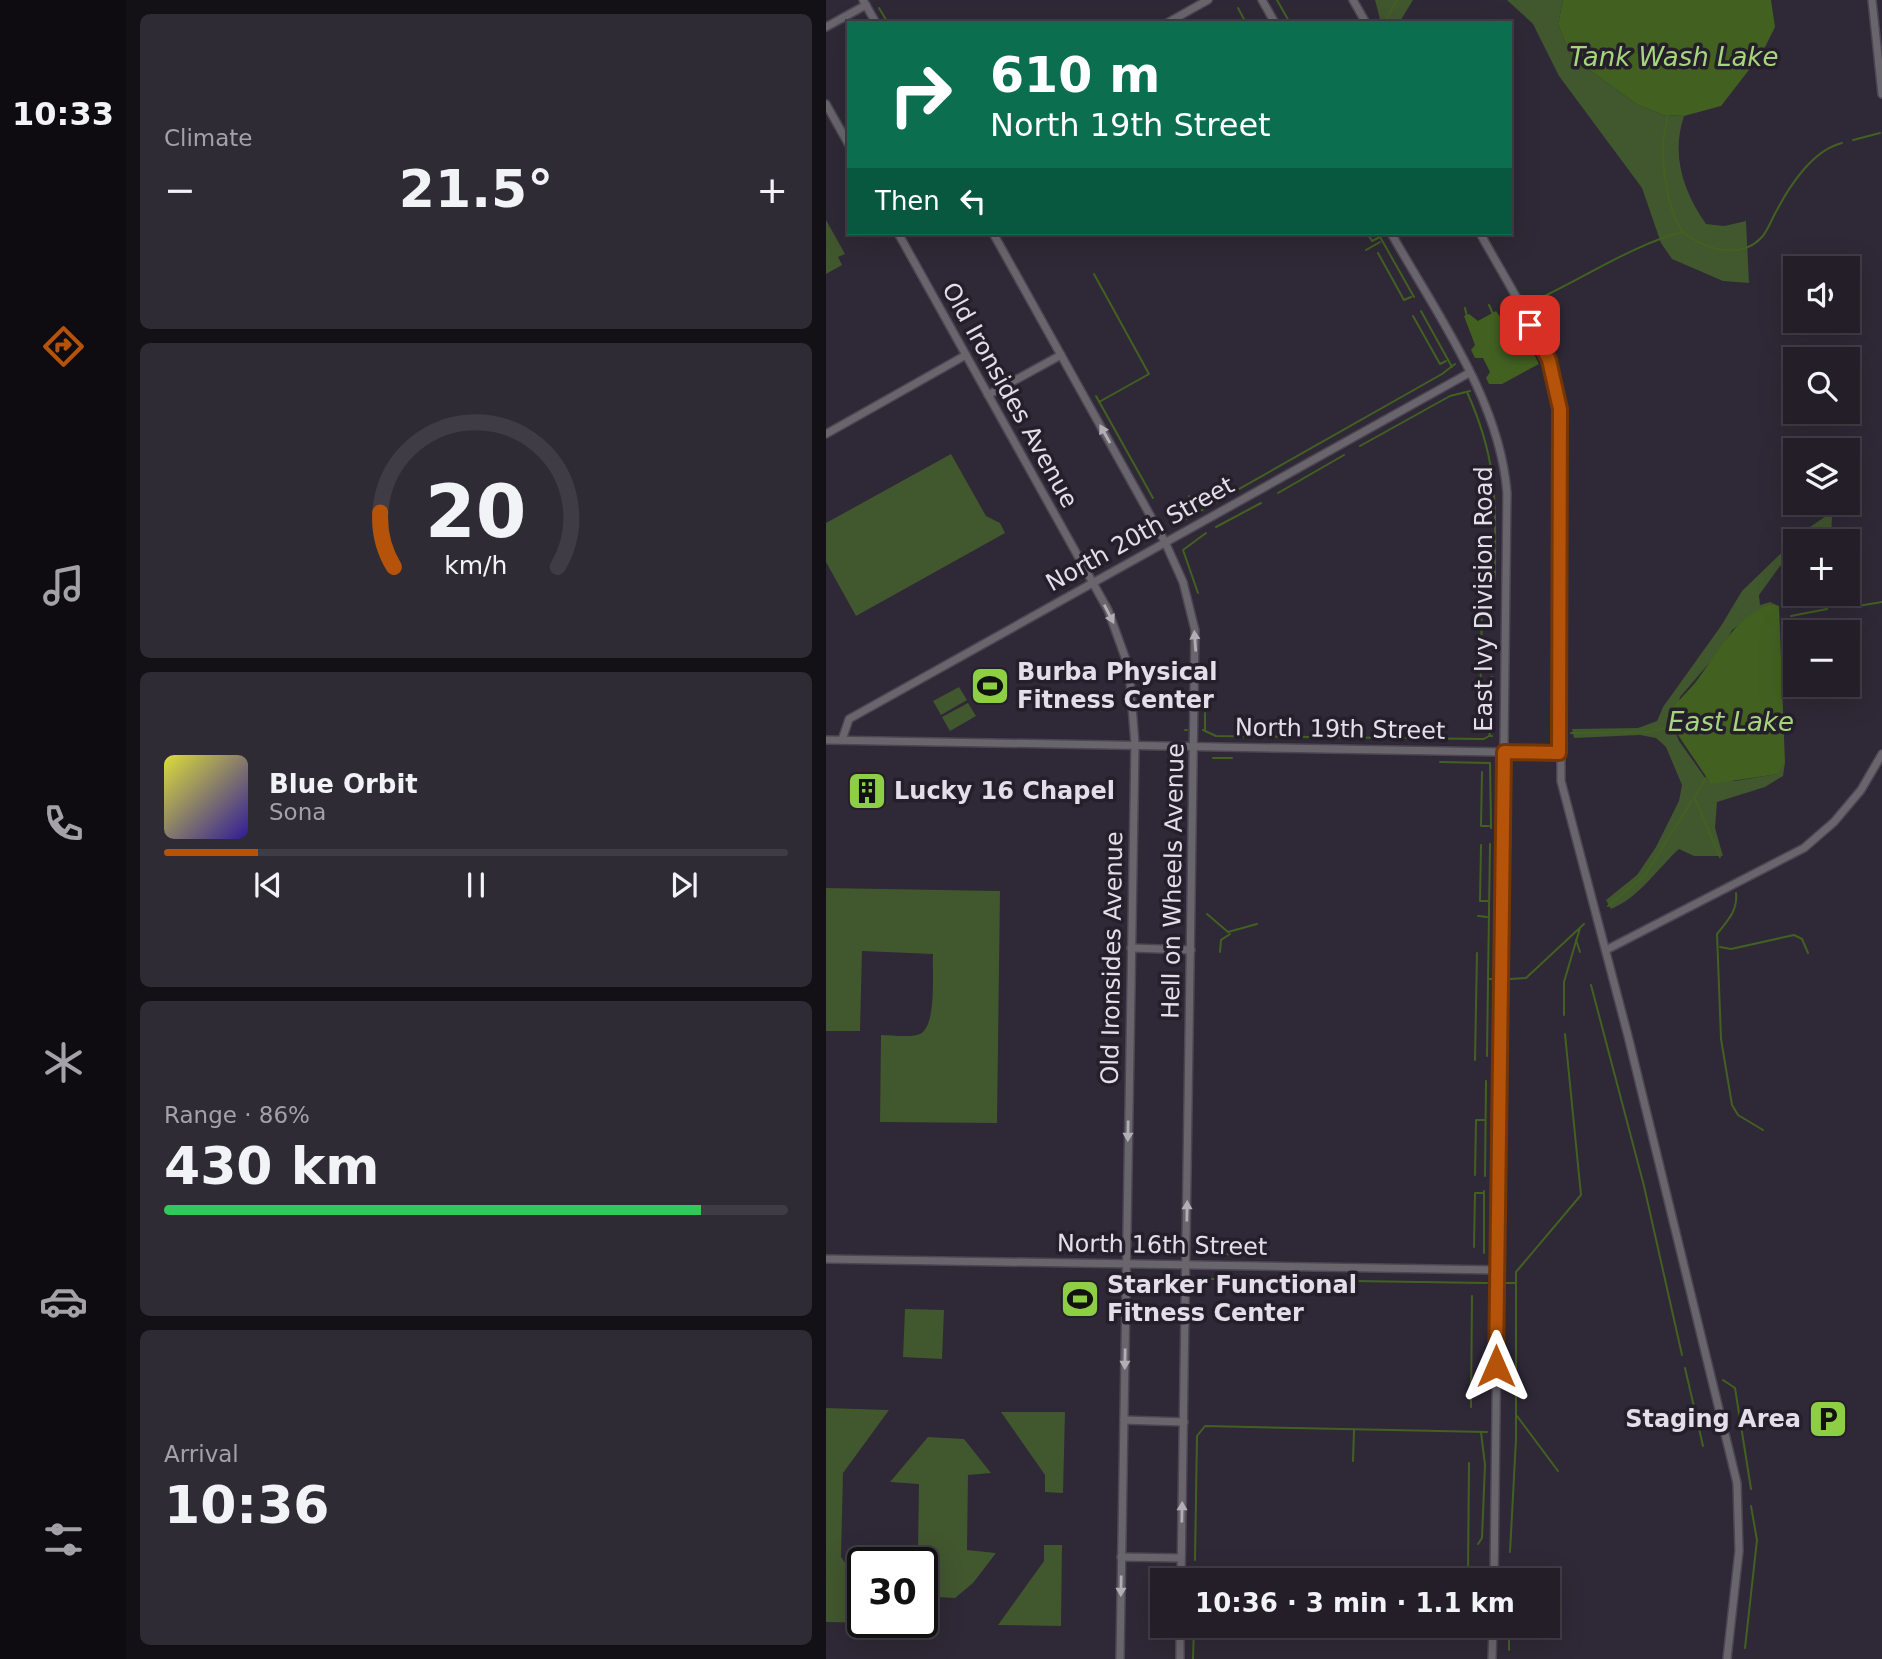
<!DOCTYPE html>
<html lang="en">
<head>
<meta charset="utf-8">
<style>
	:root { --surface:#231e28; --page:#2f2b34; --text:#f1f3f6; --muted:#a3a2a8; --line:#403c45; --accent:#b45309 }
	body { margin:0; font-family:"DejaVu Sans",sans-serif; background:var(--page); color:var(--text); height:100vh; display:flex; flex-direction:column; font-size:26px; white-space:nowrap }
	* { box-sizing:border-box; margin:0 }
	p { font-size:23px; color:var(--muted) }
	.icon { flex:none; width:38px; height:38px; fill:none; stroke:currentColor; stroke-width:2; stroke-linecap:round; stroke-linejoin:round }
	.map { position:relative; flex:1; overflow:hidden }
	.side { display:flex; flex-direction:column; gap:14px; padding:14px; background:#131016; width:700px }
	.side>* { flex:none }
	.top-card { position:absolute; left:21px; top:21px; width:665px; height:214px; border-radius:0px; box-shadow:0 7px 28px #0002,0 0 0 2px var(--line); background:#0b6e4f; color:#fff; overflow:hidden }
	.controls { position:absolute; left:957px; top:256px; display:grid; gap:14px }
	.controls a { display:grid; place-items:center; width:77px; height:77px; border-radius:0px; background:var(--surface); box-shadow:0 7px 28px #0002,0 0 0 2px var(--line); font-size:35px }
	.speed { position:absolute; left:21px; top:1547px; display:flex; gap:14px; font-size:35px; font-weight:700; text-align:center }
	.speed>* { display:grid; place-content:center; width:91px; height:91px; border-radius:50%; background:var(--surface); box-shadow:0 7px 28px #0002,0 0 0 2px var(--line); line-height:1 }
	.speed .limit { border:4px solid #111; border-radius:10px; background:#fff; color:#111 }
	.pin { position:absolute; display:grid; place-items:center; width:60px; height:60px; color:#fff; margin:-30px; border-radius:14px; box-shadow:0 4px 10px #0006 }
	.me { position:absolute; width:77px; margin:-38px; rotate:0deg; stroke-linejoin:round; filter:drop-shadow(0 0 5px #0008) }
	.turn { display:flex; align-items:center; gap:24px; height:147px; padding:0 28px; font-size:32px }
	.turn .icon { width:91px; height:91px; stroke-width:2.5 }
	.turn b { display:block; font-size:49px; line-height:60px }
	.then { display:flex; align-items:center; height:66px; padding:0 28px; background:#0003; gap:14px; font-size:26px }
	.big { font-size:52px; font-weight:800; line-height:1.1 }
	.side .card { flex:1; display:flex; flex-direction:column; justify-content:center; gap:10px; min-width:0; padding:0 24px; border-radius:10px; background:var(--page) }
	.side .dial { align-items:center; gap:0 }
	.dial svg { height:182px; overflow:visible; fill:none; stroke:var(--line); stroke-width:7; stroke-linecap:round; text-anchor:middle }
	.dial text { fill:var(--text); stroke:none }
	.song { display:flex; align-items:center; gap:21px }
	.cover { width:84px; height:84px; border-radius:10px; background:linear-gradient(135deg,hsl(60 70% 55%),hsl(250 70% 35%)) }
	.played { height:7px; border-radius:4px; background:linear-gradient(90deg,var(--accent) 15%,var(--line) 15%) }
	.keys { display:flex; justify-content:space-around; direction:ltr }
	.heat { display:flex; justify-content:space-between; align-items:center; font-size:38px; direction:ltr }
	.charge { height:10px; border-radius:5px; background:linear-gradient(90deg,#34c759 86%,var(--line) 0) }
	.trip { position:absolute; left:324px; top:1568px; width:410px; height:70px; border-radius:0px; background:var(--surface); box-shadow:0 7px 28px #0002,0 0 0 2px var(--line); font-weight:800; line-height:70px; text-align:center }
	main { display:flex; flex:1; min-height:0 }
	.tab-bar { display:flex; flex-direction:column; width:126px; justify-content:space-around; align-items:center; background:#0e0c10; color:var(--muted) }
	.tab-bar .icon { width:49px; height:49px }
	.tab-bar .active { color:var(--accent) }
	.tab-bar b { font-size:32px; color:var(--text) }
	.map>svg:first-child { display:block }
</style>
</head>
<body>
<main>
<nav class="tab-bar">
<b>10:33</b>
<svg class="icon active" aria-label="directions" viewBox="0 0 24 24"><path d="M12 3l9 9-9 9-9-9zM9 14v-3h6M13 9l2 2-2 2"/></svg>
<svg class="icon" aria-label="music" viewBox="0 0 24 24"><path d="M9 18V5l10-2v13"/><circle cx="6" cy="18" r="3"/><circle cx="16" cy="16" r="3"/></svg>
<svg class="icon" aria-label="phone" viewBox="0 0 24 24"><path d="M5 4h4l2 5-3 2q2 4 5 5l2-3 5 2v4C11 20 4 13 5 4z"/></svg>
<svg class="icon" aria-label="climate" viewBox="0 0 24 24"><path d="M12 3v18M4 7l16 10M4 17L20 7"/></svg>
<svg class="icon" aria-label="car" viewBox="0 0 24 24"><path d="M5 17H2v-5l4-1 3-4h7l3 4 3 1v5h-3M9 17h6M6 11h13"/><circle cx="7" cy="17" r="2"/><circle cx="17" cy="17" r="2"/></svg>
<svg class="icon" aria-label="filters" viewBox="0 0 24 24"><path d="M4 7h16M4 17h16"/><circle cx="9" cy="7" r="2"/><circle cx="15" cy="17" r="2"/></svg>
</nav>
<section class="side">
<div class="card"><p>Climate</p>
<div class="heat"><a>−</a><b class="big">21.5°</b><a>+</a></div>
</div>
<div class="card dial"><svg viewBox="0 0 100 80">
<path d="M14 69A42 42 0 1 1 86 69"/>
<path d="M14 69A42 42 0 0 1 8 45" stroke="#b45309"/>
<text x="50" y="56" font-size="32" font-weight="700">20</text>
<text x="50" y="72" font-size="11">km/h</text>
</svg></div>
<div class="card">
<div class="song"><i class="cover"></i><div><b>Blue Orbit</b><p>Sona</p></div></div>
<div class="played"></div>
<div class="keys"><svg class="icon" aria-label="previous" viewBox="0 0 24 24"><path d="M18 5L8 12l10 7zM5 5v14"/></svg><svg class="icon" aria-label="pause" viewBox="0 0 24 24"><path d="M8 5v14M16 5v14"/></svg><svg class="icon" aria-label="next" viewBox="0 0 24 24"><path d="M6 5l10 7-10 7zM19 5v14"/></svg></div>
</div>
<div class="card"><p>Range · 86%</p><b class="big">430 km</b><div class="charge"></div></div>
<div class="card"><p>Arrival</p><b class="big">10:36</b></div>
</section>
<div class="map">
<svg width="1056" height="1659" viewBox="0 0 1056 1659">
	<rect width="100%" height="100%" fill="#2f2836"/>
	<g fill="#41572e">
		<path d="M549,0H587L573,23H555Z"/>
		<path d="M681,0H737L732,24L745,57L812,105L837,115L858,116C845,155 857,191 880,224L898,226L920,221L923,283L897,281L846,259L835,243L816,188L733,76L707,24Z"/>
		<path d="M0,220L19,254L12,257L16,265L0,274Z"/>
		<path d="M125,454L160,516L174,523L179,533L30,616L0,562V523Z"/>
		<path d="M1003,514L1006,515L1005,541H970L969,554L954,566L933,595L934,605L944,602L953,606L944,604L906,630L897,647L854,697L847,726L853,741L880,779L909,781L951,774L959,763L957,776L939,787L891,802L889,828L897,856H868L853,849C831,869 814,897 785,909L780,900L811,875L830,847L853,801L856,785L840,747L830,738L814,735L748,738L746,729L812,728L831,721L837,707L895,626L916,591L978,531Z"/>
		<path d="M133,687L141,700L115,715L107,701Z"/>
		<path d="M142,703L150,716L124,731L116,717Z"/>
		<path d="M0,888L174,891L171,1123L54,1122L55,1035C66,1035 83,1038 94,1034C111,1026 106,972 107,954L36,951L34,1031H0Z"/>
		<path d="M79,1309L118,1310L116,1359L77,1357Z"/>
		<path d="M0,1408L63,1410L17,1473L15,1557L37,1588V1622L58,1623L0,1622Z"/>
		<path d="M175,1412H239L237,1493L219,1492V1475Z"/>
		<path d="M102,1437L138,1439L165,1473L142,1475L141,1550L170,1553L147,1583L129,1598L97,1596L96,1563H72L64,1551L92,1550L93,1484L64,1482Z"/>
		<path d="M218,1545H236L235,1626L172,1625L218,1561Z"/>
	</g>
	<g fill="#426121">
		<path d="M737,0H945L949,27L936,53L895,106L858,116L837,115L812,105L745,57L732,24Z"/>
		<path d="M670,311L683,330L693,325L713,364L676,384H663L660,378L664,372L657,358H649L645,350L649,345L638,316L643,314L652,321Z"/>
		<path d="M944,604L953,606L959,763L952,774L885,784L840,717C848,704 859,695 869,683C893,652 906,620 944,604Z"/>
	</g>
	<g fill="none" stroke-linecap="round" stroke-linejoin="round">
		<g stroke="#426121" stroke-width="2">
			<path d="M451,0L464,23"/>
			<path d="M53,8L62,23"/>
			<path d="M412,8L420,23"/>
			<path d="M558,23L571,0"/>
			<path d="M842,113C841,125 836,138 837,150C837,171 843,222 861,235C881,250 915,259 935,238C942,231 946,218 951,210C964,185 987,150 1016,143"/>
			<path d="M1027,140L1054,133"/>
			<path d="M541,233L546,241L554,237"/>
			<path d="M553,235L588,297"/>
			<path d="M540,250L554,242"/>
			<path d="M552,253L578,300L585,297"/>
			<path d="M268,274L323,374L273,402"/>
			<path d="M710,300C756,279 810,243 857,232"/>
			<path d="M663,305L667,314"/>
			<path d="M639,308L641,317"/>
			<path d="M595,311L626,367"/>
			<path d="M587,316L614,364L620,361"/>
			<path d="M675,320L690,311"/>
			<path d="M641,392C673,463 669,503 669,579"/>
			<path d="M270,396L327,498"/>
			<path d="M534,446L624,396L644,391"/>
			<path d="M452,493L518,455"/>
			<path d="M363,496L373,512"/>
			<path d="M360,519L616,374L629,364"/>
			<path d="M390,527L435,503"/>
			<path d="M372,593L357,550L380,533"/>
			<path d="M656,603L654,712L667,711"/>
			<path d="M1026,607L1056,602"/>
			<path d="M965,616L1001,609"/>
			<path d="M666,677L667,712"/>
			<path d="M359,730H361"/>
			<path d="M377,730L390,736L658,739L663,736"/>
			<path d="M379,730V713"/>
			<path d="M745,733L822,732L848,726"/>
			<path d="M666,736H663L667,724"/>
			<path d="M387,758H406"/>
			<path d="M614,762L664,763L665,828"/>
			<path d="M656,772L655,826H663"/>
			<path d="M868,797L894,857"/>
			<path d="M664,844L662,979H666"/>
			<path d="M655,845L654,901H663"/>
			<path d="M910,893C912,911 901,921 891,934L895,1039L906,1105L912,1115L937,1130"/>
			<path d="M782,906L819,875L880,778"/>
			<path d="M381,914L402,932L431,924"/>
			<path d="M652,916L661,917"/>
			<path d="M750,940L754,952"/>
			<path d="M894,947L905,949L968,935L976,939L982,953"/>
			<path d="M394,952L395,940L404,934"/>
			<path d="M684,979L700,978L758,924"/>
			<path d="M765,985L818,1186L856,1355"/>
			<path d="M738,1015V982L754,928"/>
			<path d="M661,1056L662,980"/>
			<path d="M649,1060L651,953"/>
			<path d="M649,1175L650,1120H659"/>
			<path d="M659,1176L660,1081"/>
			<path d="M648,1247L649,1193H658"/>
			<path d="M369,1249L392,1254L430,1255"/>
			<path d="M345,1252L353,1249"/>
			<path d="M658,1253V1191"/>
			<path d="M386,1279L661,1283"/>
			<path d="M678,1283H690"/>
			<path d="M859,1368L877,1446"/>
			<path d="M897,1380L909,1388L925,1489"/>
			<path d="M645,1407L646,1296"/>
			<path d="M691,1416L732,1471"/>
			<path d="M527,1461L528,1430"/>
			<path d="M652,1544L656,1538L659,1465L655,1432"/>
			<path d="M684,1552L690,1439V1272L755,1195L739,1034"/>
			<path d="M369,1560L371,1436L379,1426L661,1432"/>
			<path d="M642,1574L643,1463"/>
			<path d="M684,1580V1568"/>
			<path d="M919,1648L931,1540L925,1506"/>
			<path d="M683,1650V1626"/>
			<path d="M367,1659L368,1626"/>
		</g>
		<g stroke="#4c4552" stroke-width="10">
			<g id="minor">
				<path d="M37,0L50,23"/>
				<path d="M436,0L449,23"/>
				<path d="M527,0L540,23"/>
				<path d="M1046,0L1056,94"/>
				<path d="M341,23L382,0"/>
				<path d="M0,27L40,5"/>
				<path d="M0,104L23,145"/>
				<path d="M72,233L282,610L303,668L309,744L294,1659"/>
				<path d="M167,233L339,542L357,582L369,630L355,1580"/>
				<path d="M565,233C610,313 674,400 681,493L668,1580"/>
				<path d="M654,233C685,290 724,345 734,409L735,781L802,1036L911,1483L913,1551L901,1659"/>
				<path d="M162,395L235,355"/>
				<path d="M0,434L140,355"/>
				<path d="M0,740L733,753"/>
				<path d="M16,740L23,719L643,373"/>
				<path d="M305,948L365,950"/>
				<path d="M780,950L978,848L1008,822L1035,790L1056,754"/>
				<path d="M0,1259L671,1270"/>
				<path d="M298,1420L358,1422"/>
				<path d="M295,1557L355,1558"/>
				<path d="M354,1659V1626"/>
				<path d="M666,1659L667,1626"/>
			</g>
		</g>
		<use href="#minor" stroke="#69656d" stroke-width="7"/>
	</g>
	<defs><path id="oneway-solid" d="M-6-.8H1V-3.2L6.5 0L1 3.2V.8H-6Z" transform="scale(1.75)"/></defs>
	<g fill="#b2aeb6">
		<use href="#oneway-solid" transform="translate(279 434) rotate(-119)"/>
		<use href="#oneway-solid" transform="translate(283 614) rotate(63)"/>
		<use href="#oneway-solid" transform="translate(369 641) rotate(-94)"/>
		<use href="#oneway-solid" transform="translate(302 1131) rotate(91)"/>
		<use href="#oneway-solid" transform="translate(361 1211) rotate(-89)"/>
		<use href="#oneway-solid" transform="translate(299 1359) rotate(91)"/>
		<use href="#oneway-solid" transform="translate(356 1512) rotate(-89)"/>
		<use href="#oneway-solid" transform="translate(295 1586) rotate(91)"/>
	</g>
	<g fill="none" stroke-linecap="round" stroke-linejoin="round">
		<g stroke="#753606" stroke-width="18">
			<path id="route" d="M670,1366L678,752L733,753L734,409L723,360L704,325"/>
		</g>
		<use href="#route" stroke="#b45309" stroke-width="12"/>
	</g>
	<defs>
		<g id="stadium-square" transform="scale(2.0125)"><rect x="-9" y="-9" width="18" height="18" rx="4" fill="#8dce44" stroke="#251e2b"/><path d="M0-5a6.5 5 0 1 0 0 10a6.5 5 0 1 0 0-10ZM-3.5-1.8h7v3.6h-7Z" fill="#111"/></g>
		<g id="building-square" transform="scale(2.0125)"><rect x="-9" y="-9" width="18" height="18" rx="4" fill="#8dce44" stroke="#251e2b"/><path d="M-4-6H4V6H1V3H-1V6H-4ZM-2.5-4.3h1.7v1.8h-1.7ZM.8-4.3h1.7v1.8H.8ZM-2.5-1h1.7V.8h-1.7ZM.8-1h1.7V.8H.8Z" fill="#111"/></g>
		<g id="parking-square" transform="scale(2.0125)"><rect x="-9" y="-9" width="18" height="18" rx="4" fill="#8dce44" stroke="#251e2b"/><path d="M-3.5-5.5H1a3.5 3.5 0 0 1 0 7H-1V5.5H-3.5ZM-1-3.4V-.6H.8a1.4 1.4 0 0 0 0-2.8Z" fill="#111"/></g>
	</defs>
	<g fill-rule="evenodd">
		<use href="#stadium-square" x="164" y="686"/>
		<use href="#building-square" x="41" y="791"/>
		<use href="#stadium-square" x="254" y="1299"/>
		<use href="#parking-square" x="1002" y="1419"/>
	</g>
	<g text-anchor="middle" stroke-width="7" stroke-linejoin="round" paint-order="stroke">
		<g font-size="24" fill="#e3dee7" stroke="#251e2b">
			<text transform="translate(184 395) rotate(61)" y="8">Old Ironsides Avenue</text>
			<text transform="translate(314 534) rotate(-29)" y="8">North 20th Street</text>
			<text transform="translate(658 599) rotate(-90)" y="8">East Ivy Division Road</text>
			<text transform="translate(514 729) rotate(1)" y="8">North 19th Street</text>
			<text transform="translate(347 881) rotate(-89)" y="8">Hell on Wheels Avenue</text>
			<text transform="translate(286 958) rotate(-89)" y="8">Old Ironsides Avenue</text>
			<text transform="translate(336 1245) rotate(1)" y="8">North 16th Street</text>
		</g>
		<g font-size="24" font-weight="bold" fill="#e3dee7" stroke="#251e2b" text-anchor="start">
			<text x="191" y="680">Burba Physical<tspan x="191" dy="28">Fitness Center</tspan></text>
			<text x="68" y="799">Lucky 16 Chapel</text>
			<text x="281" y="1293">Starker Functional<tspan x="281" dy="28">Fitness Center</tspan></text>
			<text x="975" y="1427" text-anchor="end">Staging Area</text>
		</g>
		<g font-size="26" font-style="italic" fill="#a6d57b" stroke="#251e2b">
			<text x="848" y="66">Tank Wash Lake</text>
			<text x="905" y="731">East Lake</text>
		</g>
	</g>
</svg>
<div class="controls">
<a><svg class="icon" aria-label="sound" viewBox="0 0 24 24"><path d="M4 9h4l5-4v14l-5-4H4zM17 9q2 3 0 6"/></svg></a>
<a><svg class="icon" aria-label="search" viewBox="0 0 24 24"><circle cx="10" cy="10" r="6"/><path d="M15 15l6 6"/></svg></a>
<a><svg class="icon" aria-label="layers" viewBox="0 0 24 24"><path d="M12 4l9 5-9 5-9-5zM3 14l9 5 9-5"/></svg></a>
<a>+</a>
<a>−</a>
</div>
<div class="speed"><div class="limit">30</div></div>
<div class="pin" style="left:704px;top:325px;background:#d93025"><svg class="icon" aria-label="arrive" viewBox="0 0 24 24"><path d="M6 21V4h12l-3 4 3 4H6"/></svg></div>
<svg class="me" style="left:670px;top:1366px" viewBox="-20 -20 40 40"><path d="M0-17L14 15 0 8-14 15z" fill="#b45309" stroke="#fff" stroke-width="4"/></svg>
<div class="trip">10:36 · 3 min · 1.1 km</div>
<div class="top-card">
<div class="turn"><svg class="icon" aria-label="right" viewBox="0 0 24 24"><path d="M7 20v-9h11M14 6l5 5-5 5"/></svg><div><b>610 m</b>North 19th Street</div></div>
<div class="then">Then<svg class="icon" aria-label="left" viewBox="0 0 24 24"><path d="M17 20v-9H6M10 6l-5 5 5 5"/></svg></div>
</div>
</div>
</main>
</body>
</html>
